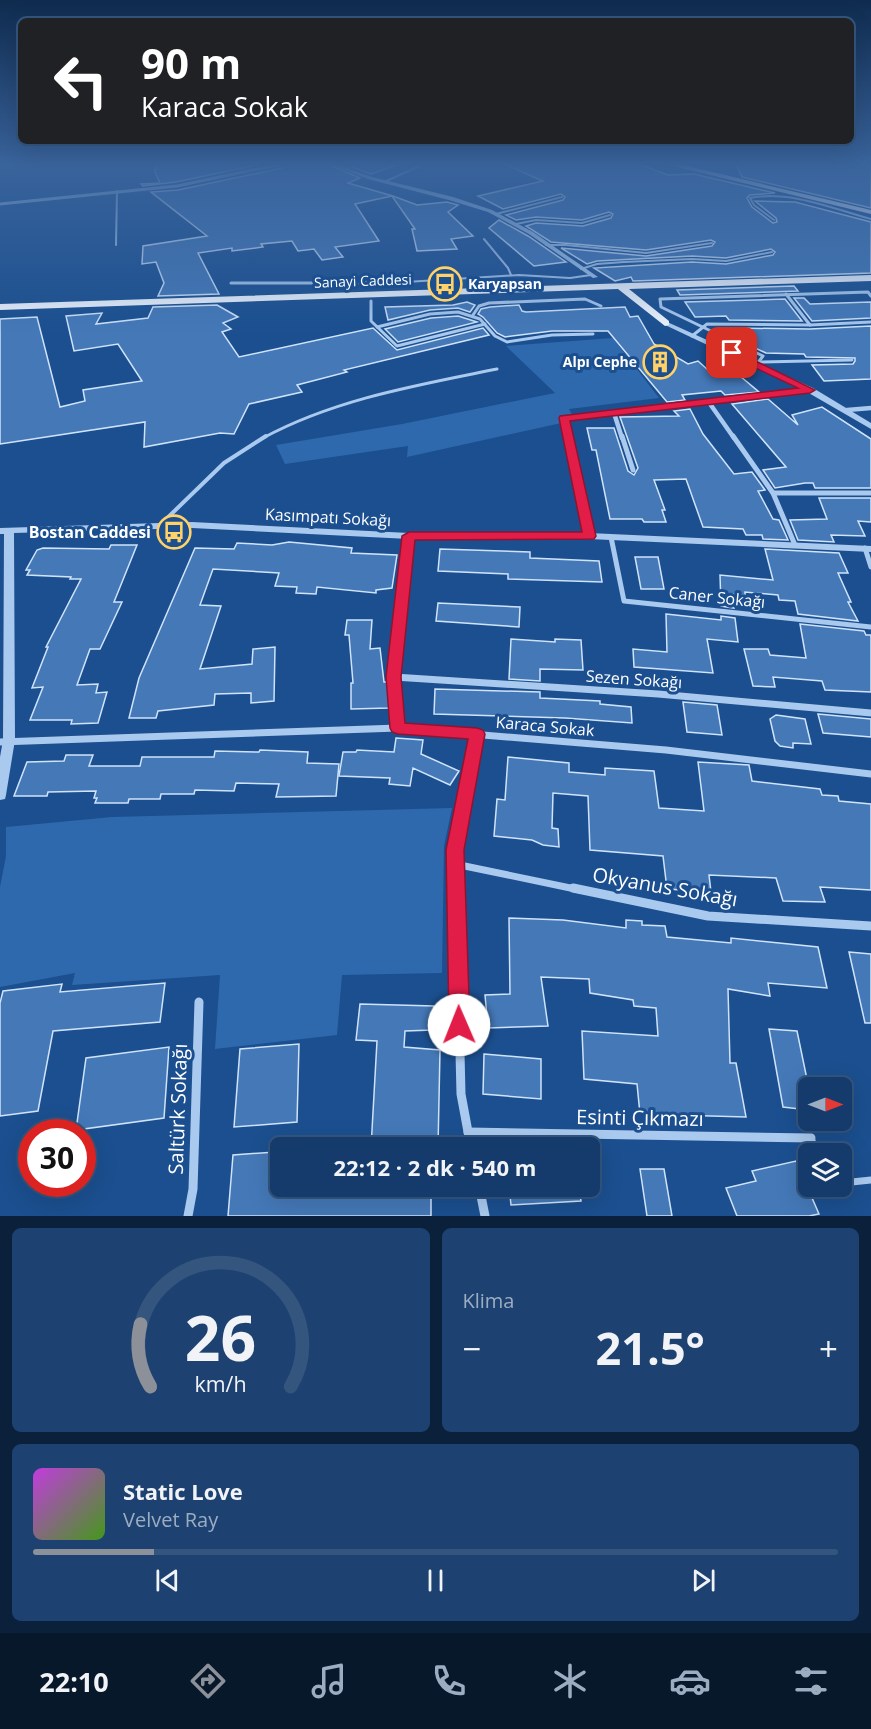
<!DOCTYPE html>
<html lang="tr">
<head>
<meta charset="utf-8">
<style>
	:root { --surface:#143b6b; --page:#1d4271; --text:#f1f3f6; --muted:#9dadc1; --line:#33557e; --accent:#8c9099 }
	body { margin:0; font-family:"Open Sans",sans-serif; background:var(--page); color:var(--text); height:100vh; display:flex; flex-direction:column; font-size:22px; white-space:nowrap }
	* { box-sizing:border-box; margin:0 }
	p { font-size:20px; color:var(--muted) }
	.icon { flex:none; width:33px; height:33px; fill:none; stroke:currentColor; stroke-width:2; stroke-linecap:round; stroke-linejoin:round }
	.map { position:relative; height:1216px; overflow:hidden }
	.sheet { display:flex; flex-direction:column; gap:12px; padding:12px; background:#0b203b; flex:1 }
	.sheet>* { flex:none }
	.hud { position:absolute; left:18px; top:18px; width:836px; height:126px; border-radius:9px; box-shadow:0 6px 24px #0002,0 0 0 2px var(--line); background:#202124; color:#fff; overflow:hidden }
	.needle { width:39px; rotate:90deg }
	.controls { position:absolute; left:798px; top:1077px; display:grid; gap:12px }
	.controls a { display:grid; place-items:center; width:54px; height:54px; border-radius:9px; background:var(--surface); box-shadow:0 6px 24px #0002,0 0 0 2px var(--line); font-size:30px }
	.speed { position:absolute; left:18px; top:1119px; display:flex; gap:12px; font-size:30px; font-weight:700; text-align:center }
	.speed>* { display:grid; place-content:center; width:78px; height:78px; border-radius:50%; background:var(--surface); box-shadow:0 6px 24px #0002,0 0 0 2px var(--line); line-height:1 }
	.speed .limit { border:9px solid #d22; background:#fff; color:#111 }
	.pin { position:absolute; display:grid; place-items:center; width:51px; height:51px; color:#fff; margin:-26px; border-radius:12px; box-shadow:0 3px 9px #0006 }
	.me { position:absolute; width:66px; margin:-33px; rotate:359deg; stroke-linejoin:round; filter:drop-shadow(0 0 4px #0008) }
	.turn { display:flex; align-items:center; gap:21px; height:126px; padding:0 24px; font-size:27px }
	.turn .icon { width:78px; height:78px; stroke-width:2.5 }
	.turn b { display:block; font-size:42px; line-height:51px }
	.big { font-size:45px; font-weight:700; line-height:1.1 }
	.sheet .widget { flex:1; display:flex; flex-direction:column; justify-content:center; gap:9px; min-width:0; padding:0 21px; border-radius:9px; background:var(--page) }
	.sheet .dial { align-items:center; gap:0 }
	.dial svg { height:156px; overflow:visible; fill:none; stroke:var(--line); stroke-width:7; stroke-linecap:round; text-anchor:middle }
	.dial text { fill:var(--text); stroke:none }
	.song { display:flex; align-items:center; gap:18px }
	.cover { width:72px; height:72px; border-radius:9px; background:linear-gradient(135deg,hsl(290 70% 55%),hsl(100 70% 35%)) }
	.played { height:6px; border-radius:3px; background:linear-gradient(90deg,var(--accent) 15%,var(--line) 15%) }
	.keys { display:flex; justify-content:space-around; direction:ltr }
	.heat { display:flex; justify-content:space-between; align-items:center; font-size:33px; direction:ltr }
	.sheet .tiles { flex:1; display:grid; gap:12px; grid-template-columns:1fr 1fr }
	.widget:last-child { grid-column:span 2 }
	.trip { position:absolute; left:270px; top:1137px; width:330px; height:60px; border-radius:9px; background:var(--surface); box-shadow:0 6px 24px #0002,0 0 0 2px var(--line); font-weight:700; line-height:60px; text-align:center }
	.tabs { display:flex; height:96px; justify-content:space-around; align-items:center; background:#08182b; color:var(--muted) }
	.tabs .icon { width:42px; height:42px }
	.tabs .active { color:var(--accent) }
	.tabs b { font-size:27px; color:var(--text) }
	.map>svg:first-child { display:block }
</style>
</head>
<body>
<div class="map">
<svg width="871" height="1216" viewBox="0 0 871 1216">
	<rect width="100%" height="100%" fill="#1b4f8f"/>
	<g fill="#2e69ad">
		<path d="M613,338L659,398L569,409L575,420L407,457L408,446L285,464L276,445L402,424L555,393L506,346Z"/>
		<path d="M452,808L444,846L442,973L342,975L337,1035L215,1049L220,975L72,985L75,973L0,987V887L6,856V827L112,817Z"/>
	</g>
	<g fill="#4478b7" stroke="#cfe3fa" stroke-width="1.5">
		<path d="M155,164H262L176,182L143,186L141,184L160,183L154,170L157,169Z"/>
		<path d="M285,164H327L360,178L348,183L393,196L417,205L447,202L458,205L448,212L473,236L451,239L457,249L417,251L412,229H415L392,196L355,204L379,241L335,247L343,257L322,260L314,249L298,251L292,241L261,244L263,247L232,251V248L198,253L219,294L158,296L164,283L156,262L142,264L143,246L207,236L151,192L178,190L282,168Z"/>
		<path d="M343,164H393L394,166L371,174Z"/>
		<path d="M504,164H639L668,175L694,174L775,193L750,195L747,198L752,207L773,223L777,222L776,218L755,201L795,202L871,222V273L633,281L631,277L615,281L594,268L692,262L726,264L773,255L775,252L771,249L726,258L692,256L597,261L587,264L561,248L646,256L712,246L715,242L711,240L646,250L551,242L526,226L536,223L583,226L611,218L613,214L609,212L582,220L536,217L516,220L506,215L563,200L565,197L561,194L503,209L478,196L543,181Z"/>
		<path d="M736,164H871V208L742,177Z"/>
		<path d="M499,220L528,236L566,262L534,266L489,228Z"/>
		<path d="M794,286L798,291L680,295L677,290Z"/>
		<path d="M794,298H804L810,304L871,302V318L812,321Z"/>
		<path d="M785,299L802,321L729,320L726,316L695,317L685,302Z"/>
		<path d="M467,302L475,305L470,312L458,308L430,310L388,320L385,307L453,305Z"/>
		<path d="M217,305L238,317L223,323L231,329L222,332L239,357L373,328L397,350L483,328L489,335L344,370L347,372L297,385L302,392L249,404L234,434L220,433L144,447L145,422L0,444V319L37,317L60,407L85,401L83,390L142,381L118,344L74,351L66,316L102,313L96,324L148,318L153,307Z"/>
		<path d="M519,305L522,311L526,312L625,307L630,317L638,316L654,344L688,364L698,361L708,370L728,366L759,392L725,395L721,391L682,395L685,400L667,402L608,331H552L505,337L497,333L483,317L478,314L481,309L490,307Z"/>
		<path d="M458,316L477,322L398,342L385,329L431,318Z"/>
		<path d="M871,326V379L824,381L812,365L853,364L855,361V358L806,357L804,354L766,353L744,343L734,328L810,329Z"/>
		<path d="M768,399L798,425L792,415L822,407L871,439V488H815L813,483H805L775,488L763,470L786,467L732,404Z"/>
		<path d="M690,409L703,434L734,474L752,472L765,490L758,491L773,519L779,520L788,540L763,539L762,535H746L743,529L703,527L686,479L654,480L665,510H662L666,522H644L642,519H610L596,450H592L587,428H614L628,471L634,475L638,468L620,417L679,416L674,411Z"/>
		<path d="M819,498H871V522L858,521L865,536L831,535L834,542L798,540L790,520L827,519Z"/>
		<path d="M289,542L352,548L351,553L397,555L392,588L376,590V593L317,587L316,594L296,593L297,587L275,586L279,573L213,569L200,605L221,606L200,669L252,664L253,649L275,647L274,701L251,703V693L215,694L214,705L158,711L156,718H129L139,678L195,548L234,549L237,543L272,545Z"/>
		<path d="M111,545H137L114,602H122L100,649H90L77,685L98,684L96,693L107,692L98,723L71,724L72,720H30L43,687L32,688L48,647H46L81,579H70L71,577L27,575L30,570H26L37,550L43,548L109,549Z"/>
		<path d="M440,549L530,552V558L599,561L602,582L508,579V574L438,571Z"/>
		<path d="M765,549L839,553L848,573H838L851,602H848L858,621L798,614L795,601L779,600L778,595L745,592V595L733,594L734,608L721,606L720,575L773,580Z"/>
		<path d="M635,557H658L664,589H641Z"/>
		<path d="M438,603L520,607L519,627L436,621Z"/>
		<path d="M666,614L721,620V616L735,618L738,642L707,639L713,673L634,667L633,649L667,652Z"/>
		<path d="M347,620H372L370,649L380,648L384,682H388L389,708L351,709V683H353L349,635H345Z"/>
		<path d="M800,624L864,631L866,635H871V692L825,690L822,681L773,677L775,687L753,686L744,649H768L770,655L806,658Z"/>
		<path d="M511,639L555,642V639L581,640L583,670L540,669V681L509,679Z"/>
		<path d="M435,689L540,692V698L600,701V704L631,707L632,723L565,718L434,714Z"/>
		<path d="M683,702L717,705L722,735L687,732Z"/>
		<path d="M818,714L871,719V737L823,733Z"/>
		<path d="M776,715L805,719L811,744L793,743V748L780,746L775,741L770,719Z"/>
		<path d="M396,738L423,740L421,754L459,771L450,785L413,768L410,786L389,784L390,778L339,776L343,752H356L357,750L394,752Z"/>
		<path d="M260,750L308,752L307,763L339,764L336,796L276,797L279,784L236,783L234,791L195,790L194,794H161L160,799H129L128,803H95L97,798H94L96,791L48,792L47,796H14L27,762L64,761L66,755H93L89,766H140L142,757H214L215,751L259,752Z"/>
		<path d="M508,757L569,763V772L605,775V768L654,771L659,808L704,811L698,762L749,765L752,781L820,789L822,795L838,796L839,801L871,804V890L820,887L825,902L783,901L776,878L709,875L711,892L667,889L663,856L590,850L588,796L553,793L552,828L558,829L559,847L543,845L532,840L494,836L497,799L505,800Z"/>
		<path d="M509,918L563,920L626,928V920L642,921V925L665,926L667,937L731,943V938L818,947L827,988L768,983L770,996L728,989L730,1063H736L746,1117L640,1114L637,1084L584,1079L582,1031L658,1036L656,1008L634,1006L633,1000L590,993L589,979L541,977L548,1026L488,1028L485,995L510,994Z"/>
		<path d="M849,952L871,954V1023H865Z"/>
		<path d="M165,983L160,1022L53,1031L38,1111L0,1116V1003L3,991L62,984L60,992Z"/>
		<path d="M360,1004L434,1006L433,1030L405,1031L404,1047L440,1050L438,1148H371L377,1041L356,1040Z"/>
		<path d="M769,1029L797,1031L808,1084V1110L783,1107Z"/>
		<path d="M299,1044L297,1122L234,1127L240,1049Z"/>
		<path d="M169,1047L164,1118L76,1130L86,1058Z"/>
		<path d="M484,1054L541,1059V1099L483,1094Z"/>
		<path d="M275,1152L273,1186H431V1216H228L233,1155Z"/>
		<path d="M796,1161L819,1214L809,1216H737L726,1188L756,1181L752,1171Z"/>
		<path d="M640,1169H664L672,1216H647Z"/>
		<path d="M509,1186H579L581,1201L511,1205Z"/>
	</g>
	<g fill="none" stroke-linecap="round" stroke-linejoin="round">
		<g stroke="#a9c9ee" stroke-width="2">
			<path d="M384,182L424,164"/>
			<path d="M496,214L562,197"/>
			<path d="M774,220L754,205L750,198C789,190 834,209 871,219"/>
			<path d="M516,224L536,220L582,223L610,215"/>
			<path d="M484,239L508,268L511,275"/>
			<path d="M116,245L117,191"/>
			<path d="M546,245H566L646,253L712,243"/>
			<path d="M581,269L597,264L624,262L692,259L726,261L772,252"/>
			<path d="M231,283H390L519,275L570,278L591,275"/>
		</g>
		<g stroke="#a9c9ee" stroke-width="3">
			<path d="M231,283H393"/>
			<path d="M786,294L810,325"/>
			<path d="M371,301V321L397,346L485,324"/>
			<path d="M473,315L479,306L489,303L585,299L601,306"/>
			<path d="M377,327L430,314L458,312L480,319L495,336L507,342L552,335L593,334"/>
			<path d="M692,336L707,324L810,325L871,322"/>
			<path d="M759,362L852,360"/>
			<path d="M757,364L763,356L661,307L660,299L868,292L871,296"/>
			<path d="M263,438C335,399 418,385 497,369"/>
		</g>
		<path stroke="#a9c9ee" stroke-width="4" d="M159,526L224,463L266,436"/>
		<g stroke="#a9c9ee" stroke-width="7">
			<path d="M811,1138L817,1154"/>
			<path d="M842,1183L871,1180"/>
		</g>
		<path stroke="#a9c9ee" stroke-width="3" d="M0,204L177,186L281,164"/>
		<g stroke="#a9c9ee" stroke-width="4.5">
			<path d="M708,401L734,438"/>
			<path d="M847,410L871,408"/>
			<path d="M614,413L622,438"/>
			<path d="M568,438L564,419L810,390"/>
		</g>
		<g stroke="#a9c9ee" stroke-width="5">
			<path d="M568,436L589,536"/>
			<path d="M622,436L633,470"/>
			<path d="M733,436L773,493L795,545"/>
			<path d="M773,493H871"/>
			<path d="M611,537L624,601L871,627"/>
			<path d="M865,548L871,567"/>
			<path d="M398,636L409,536"/>
		</g>
		<g stroke="#a9c9ee" stroke-width="7">
			<path d="M394,677L658,694L871,713"/>
			<path d="M398,728L394,677L399,634"/>
			<path d="M0,742L398,728L666,750L871,774"/>
			<path d="M455,864L580,890"/>
			<path d="M456,890L455,850L477,734"/>
		</g>
		<g stroke="#a9c9ee" stroke-width="9">
			<path d="M456,888L461,1094L471,1148"/>
			<path d="M573,888L708,916L871,926"/>
			<path d="M468,1132L811,1138"/>
			<path d="M479,1186L485,1216"/>
			<path d="M188,1216L193,1189L199,1002"/>
		</g>
		<g fill="#a9c9ee" fill-rule="evenodd">
			<path d="M329,164H336L372,177L453,197L492,210L533,232L598,277L593,278L529,234L488,212L449,200L368,179Z"/>
			<path d="M665,321L813,388L871,423V429L807,392L663,324V322Z"/>
			<path d="M192,522L409,533H589L871,546V552L589,539H409L192,528L14,533L15,740L6,795L5,799L0,800V757L3,740L4,534H0V528Z"/>
		</g>
		<g fill="#f0f6ff" fill-rule="evenodd">
			<path d="M665,164H679L871,210V214Z"/>
			<path d="M871,275V281L629,289L669,321V325L665,326L618,289L0,310V304Z"/>
		</g>
	</g>
	<linearGradient id="sky" x2="0" y2="1"><stop stop-color="#0f2b4f"/><stop offset="0.49" stop-color="#39639b"/><stop offset="1" stop-color="#39639b" stop-opacity="0"/></linearGradient>
	<rect width="871" height="334" fill="url(#sky)"/>
	<path fill="#e11d48" stroke="#92132f" stroke-width="1.5" d="M728,351H735L815,390L810,393L570,421L596,536L594,539L415,540L401,677L405,723L477,728L483,730L485,734L464,850L470,1025L467,1032L459,1035L452,1032L449,1025L446,850L468,739L398,734L392,732L390,728L386,677L402,536L409,532H582L559,418L560,416L798,388L728,355Z"/>
	<defs>
		<g id="bus-ring" transform="scale(1.725)"><circle r="9.5" fill="#1b4f8f" stroke="#ffd166" stroke-width="1.5"/><path d="M-5-6H5V4H4V6H2V4H-2V6H-4V4H-5ZM-3.5-4V0h7V-4ZM-3.5 1.2v1.5H-2V1.2ZM2 1.2v1.5H3.5V1.2Z" fill="#ffd166"/></g>
		<g id="building-ring" transform="scale(1.725)"><circle r="9.5" fill="#1b4f8f" stroke="#ffd166" stroke-width="1.5"/><path d="M-4-6H4V6H1V3H-1V6H-4ZM-2.5-4.3h1.7v1.8h-1.7ZM.8-4.3h1.7v1.8H.8ZM-2.5-1h1.7V.8h-1.7ZM.8-1h1.7V.8H.8Z" fill="#ffd166"/></g>
	</defs>
	<g fill-rule="evenodd">
		<use href="#bus-ring" x="445" y="284"/>
		<use href="#building-ring" x="660" y="362"/>
		<use href="#bus-ring" x="174" y="532"/>
	</g>
	<g text-anchor="middle" stroke-width="6" stroke-linejoin="round" paint-order="stroke">
		<g font-size="14" fill="#fff" stroke="#1b4f8f">
			<text transform="translate(363 281) rotate(-2)" y="5">Sanayi Caddesi</text>
		</g>
		<g font-size="14" font-weight="bold" fill="#fff" stroke="#1b4f8f" text-anchor="start">
			<text x="468" y="289">Karyapsan</text>
			<text x="637" y="367" text-anchor="end">Alpı Cephe</text>
		</g>
		<g font-size="16" fill="#fff" stroke="#1b4f8f">
			<text transform="translate(328 517) rotate(3)" y="6">Kasımpatı Sokağı</text>
			<text transform="translate(717 597) rotate(6)" y="6">Caner Sokağı</text>
			<text transform="translate(634 679) rotate(4)" y="6">Sezen Sokağı</text>
			<text transform="translate(545 726) rotate(5)" y="6">Karaca Sokak</text>
		</g>
		<g font-size="16" font-weight="bold" fill="#fff" stroke="#1b4f8f" text-anchor="end">
			<text x="151" y="538">Bostan Caddesi</text>
		</g>
		<g font-size="20" fill="#fff" stroke="#1b4f8f">
			<text transform="translate(665 887) rotate(10)" y="7">Okyanus Sokağı</text>
			<text transform="translate(178 1109) rotate(-88)" y="7">Saltürk Sokağı</text>
			<text transform="translate(640 1118) rotate(1)" y="7">Esinti Çıkmazı</text>
		</g>
	</g>
</svg>
<div class="controls">
<a><svg class="needle" viewBox="-14 -14 28 28"><path d="M0-13l5 13h-10z" fill="#e53935"/><path d="M0 13l5-13h-10z" fill="#9dadc1"/></svg></a>
<a><svg class="icon" aria-label="layers" viewBox="0 0 24 24"><path d="M12 4l9 5-9 5-9-5zM3 14l9 5 9-5"/></svg></a>
</div>
<div class="speed"><div class="limit">30</div></div>
<div class="pin" style="left:732px;top:353px;background:#d93025"><svg class="icon" aria-label="arrive" viewBox="0 0 24 24"><path d="M6 21V4h12l-3 4 3 4H6"/></svg></div>
<svg class="me" style="left:459px;top:1025px" viewBox="-20 -20 40 40"><circle r="19" fill="#fff"/><path d="M0-13L10 11 0 6-10 11z" fill="#e11d48"/></svg>
<div class="trip">22:12 · 2 dk · 540 m</div>
<div class="hud">
<div class="turn"><svg class="icon" aria-label="left" viewBox="0 0 24 24"><path d="M17 20v-9H6M10 6l-5 5 5 5"/></svg><div><b>90 m</b>Karaca Sokak</div></div>
</div>
</div>
<section class="sheet">
<div class="tiles">
<div class="widget dial"><svg viewBox="0 0 100 80">
<path d="M14 69A42 42 0 1 1 86 69"/>
<path d="M14 69A42 42 0 0 1 9 37" stroke="#8c9099"/>
<text x="50" y="56" font-size="32" font-weight="700">26</text>
<text x="50" y="72" font-size="11">km/h</text>
</svg></div>
<div class="widget"><p>Klima</p>
<div class="heat"><a>−</a><b class="big">21.5°</b><a>+</a></div>
</div>
<div class="widget">
<div class="song"><i class="cover"></i><div><b>Static Love</b><p>Velvet Ray</p></div></div>
<div class="played"></div>
<div class="keys"><svg class="icon" aria-label="previous" viewBox="0 0 24 24"><path d="M18 5L8 12l10 7zM5 5v14"/></svg><svg class="icon" aria-label="pause" viewBox="0 0 24 24"><path d="M8 5v14M16 5v14"/></svg><svg class="icon" aria-label="next" viewBox="0 0 24 24"><path d="M6 5l10 7-10 7zM19 5v14"/></svg></div>
</div>
</div>
</section>
<nav class="tabs">
<b>22:10</b>
<svg class="icon active" aria-label="directions" viewBox="0 0 24 24"><path d="M12 3l9 9-9 9-9-9zM9 14v-3h6M13 9l2 2-2 2"/></svg>
<svg class="icon" aria-label="music" viewBox="0 0 24 24"><path d="M9 18V5l10-2v13"/><circle cx="6" cy="18" r="3"/><circle cx="16" cy="16" r="3"/></svg>
<svg class="icon" aria-label="phone" viewBox="0 0 24 24"><path d="M5 4h4l2 5-3 2q2 4 5 5l2-3 5 2v4C11 20 4 13 5 4z"/></svg>
<svg class="icon" aria-label="climate" viewBox="0 0 24 24"><path d="M12 3v18M4 7l16 10M4 17L20 7"/></svg>
<svg class="icon" aria-label="car" viewBox="0 0 24 24"><path d="M5 17H2v-5l4-1 3-4h7l3 4 3 1v5h-3M9 17h6M6 11h13"/><circle cx="7" cy="17" r="2"/><circle cx="17" cy="17" r="2"/></svg>
<svg class="icon" aria-label="filters" viewBox="0 0 24 24"><path d="M4 7h16M4 17h16"/><circle cx="9" cy="7" r="2"/><circle cx="15" cy="17" r="2"/></svg>
</nav>
</body>
</html>
